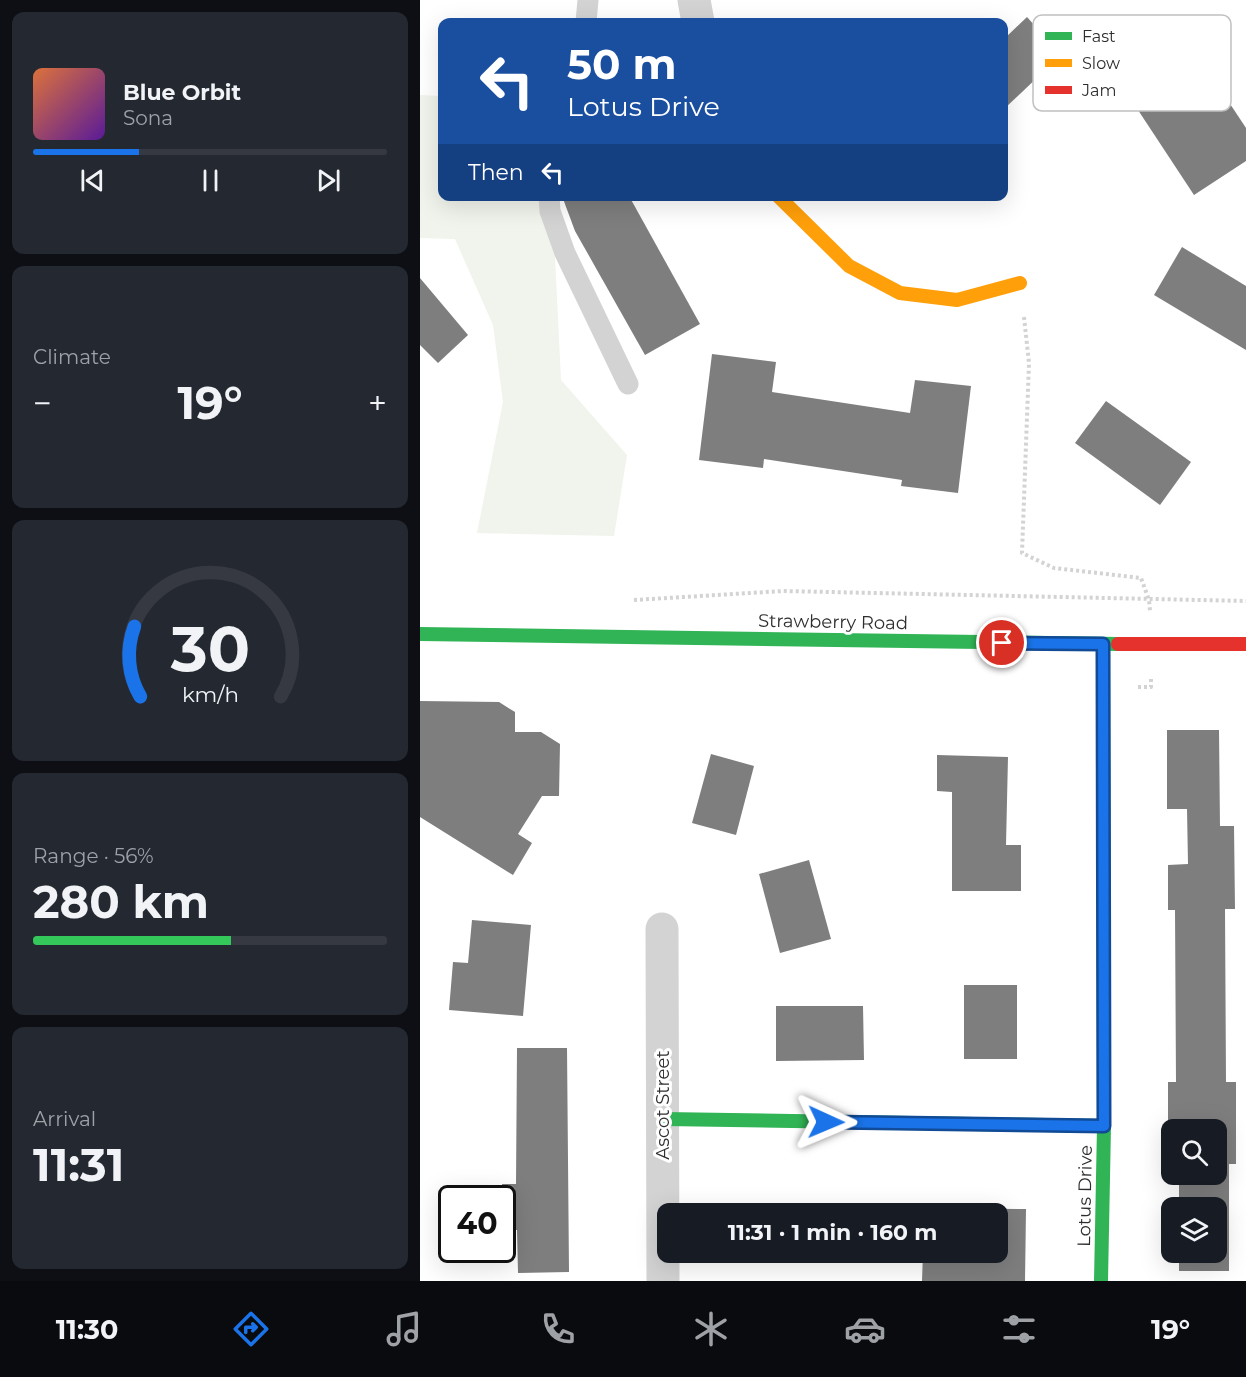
<!DOCTYPE html>
<html lang="en">
<head>
<meta charset="utf-8">
<style>
	:root { --surface:#171b24; --page:#242831; --text:#f1f3f6; --muted:#9ea1a6; --line:#363941; --accent:#1a73e8 }
	body { margin:0; font-family:Montserrat,sans-serif; background:var(--page); color:var(--text); height:100vh; display:flex; flex-direction:column; font-size:22px; white-space:nowrap }
	* { box-sizing:border-box; margin:0 }
	p { font-size:20px; color:var(--muted) }
	.icon { flex:none; width:33px; height:33px; fill:none; stroke:currentColor; stroke-width:2; stroke-linecap:round; stroke-linejoin:round }
	.map { position:relative; flex:1; overflow:hidden }
	.details { display:flex; flex-direction:column; gap:12px; padding:12px; background:#0d0f14; width:420px }
	.details>* { flex:none }
	.hud { position:absolute; left:18px; top:18px; width:570px; height:183px; border-radius:12px; box-shadow:0 6px 24px #0002; background:#1a4fa0; color:#fff; overflow:hidden }
	.fabs { position:absolute; left:741px; top:1119px; display:grid; gap:12px }
	.fabs a { display:grid; place-items:center; width:66px; height:66px; border-radius:12px; background:var(--surface); box-shadow:0 6px 24px #0002; font-size:30px }
	.speed { position:absolute; left:18px; top:1185px; display:flex; gap:12px; font-size:30px; font-weight:700; text-align:center }
	.speed>* { display:grid; place-content:center; width:78px; height:78px; border-radius:50%; background:var(--surface); box-shadow:0 6px 24px #0002; line-height:1 }
	.speed .limit { border:3px solid #111; border-radius:9px; background:#fff; color:#111 }
	.pin { position:absolute; display:grid; place-items:center; width:51px; height:51px; color:#fff; margin:-26px; border:3px solid #fff; border-radius:50%; box-shadow:0 2px 6px #0007 }
	.me { position:absolute; width:66px; margin:-33px; rotate:91deg; stroke-linejoin:round; filter:drop-shadow(0 0 4px #0008) }
	.turn { display:flex; align-items:center; gap:21px; height:126px; padding:0 30px; font-size:27px }
	.turn .icon { width:78px; height:78px; stroke-width:2.5 }
	.turn b { display:block; font-size:42px; line-height:51px }
	.then { display:flex; align-items:center; height:57px; padding:0 30px; background:#0003; gap:12px; font-size:22px }
	.big { font-size:45px; font-weight:700; line-height:1.1 }
	.details .card { flex:1; display:flex; flex-direction:column; justify-content:center; gap:9px; min-width:0; padding:0 21px; border-radius:12px; background:var(--page) }
	.details .dial { align-items:center; gap:0 }
	.dial svg { height:156px; overflow:visible; fill:none; stroke:var(--line); stroke-width:7; stroke-linecap:round; text-anchor:middle }
	.dial text { fill:var(--text); stroke:none }
	.song { display:flex; align-items:center; gap:18px }
	.cover { width:72px; height:72px; border-radius:9px; background:linear-gradient(135deg,hsl(20 70% 55%),hsl(270 70% 35%)) }
	.played { height:6px; border-radius:3px; background:linear-gradient(90deg,var(--accent) 30%,var(--line) 30%) }
	.keys { display:flex; justify-content:space-around; direction:ltr }
	.heat { display:flex; justify-content:space-between; align-items:center; font-size:33px; direction:ltr }
	.charge { height:9px; border-radius:4px; background:linear-gradient(90deg,#34c759 56%,var(--line) 0) }
	.trip { position:absolute; left:237px; top:1203px; width:351px; height:60px; border-radius:12px; background:var(--surface); box-shadow:0 6px 24px #0002; font-weight:700; line-height:60px; text-align:center }
	.tab-bar { display:flex; height:96px; justify-content:space-around; align-items:center; background:#090b0e; color:var(--muted) }
	.tab-bar .icon { width:42px; height:42px }
	.tab-bar .on { color:var(--accent) }
	.tab-bar b { font-size:27px; color:var(--text) }
	main { display:flex; flex:1; min-height:0 }
	.map>svg:first-child { display:block }
</style>
</head>
<body>
<main>
<section class="details">
<div class="card">
<div class="song"><i class="cover"></i><div><b>Blue Orbit</b><p>Sona</p></div></div>
<div class="played"></div>
<div class="keys"><svg class="icon" aria-label="previous" viewBox="0 0 24 24"><path d="M18 5L8 12l10 7zM5 5v14"/></svg><svg class="icon" aria-label="pause" viewBox="0 0 24 24"><path d="M8 5v14M16 5v14"/></svg><svg class="icon" aria-label="next" viewBox="0 0 24 24"><path d="M6 5l10 7-10 7zM19 5v14"/></svg></div>
</div>
<div class="card"><p>Climate</p>
<div class="heat"><a>−</a><b class="big">19°</b><a>+</a></div>
</div>
<div class="card dial"><svg viewBox="0 0 100 80">
<path d="M14 69A42 42 0 1 1 86 69"/>
<path d="M14 69A42 42 0 0 1 11 33" stroke="#1a73e8"/>
<text x="50" y="56" font-size="32" font-weight="700">30</text>
<text x="50" y="72" font-size="11">km/h</text>
</svg></div>
<div class="card"><p>Range · 56%</p><b class="big">280 km</b><div class="charge"></div></div>
<div class="card"><p>Arrival</p><b class="big">11:31</b></div>
</section>
<div class="map">
<svg width="826" height="1281" viewBox="0 0 826 1281">
	<rect width="100%" height="100%" fill="#fff"/>
	<path fill="#f0f4ec" d="M0,95L22,96V196L132,197L141,380L207,455L194,536L57,533L83,402L73,325L35,239L0,238Z"/>
	<g fill="#7e7e7e">
		<path d="M607,17L641,55L584,109V39Z"/>
		<path d="M785,66L826,128V161L774,195L718,110Z"/>
		<path d="M142,196H209L280,324L225,355L155,231Z"/>
		<path d="M762,247L826,286V350L734,295Z"/>
		<path d="M0,278L48,335L18,363L0,345Z"/>
		<path d="M292,354L356,362L352,392L490,413L495,380L551,386L538,493L481,486L482,480L344,459L343,468L279,460Z"/>
		<path d="M686,401L771,462L740,505L655,443Z"/>
		<path d="M0,701L79,702L95,712V732H121L140,744L139,796H122L98,834L112,843L93,875L0,817Z"/>
		<path d="M747,730H799L800,826H814L815,909H805L806,1082H816V1164H809V1271H759V1252H796V1208H759V1174H796V1130L748,1129V1082H756L755,910H748V865L768,864L767,809H747Z"/>
		<path d="M291,754L334,766L316,835L272,823Z"/>
		<path d="M517,755L588,757L586,845H601V891H532V792L517,791Z"/>
		<path d="M389,860L411,939L360,953L339,874Z"/>
		<path d="M52,920L111,925L103,1016L29,1010L33,962L48,963Z"/>
		<rect x="544" y="985" width="53" height="74"/>
		<path d="M356,1006H443L444,1060L356,1061Z"/>
		<path d="M97,1048H147L149,1272L98,1273L97,1230L82,1231V1184H96Z"/>
		<path d="M503,1208L606,1209L605,1281H502L503,1252H578V1214H503Z"/>
		<rect x="309" y="1209" width="73" height="5"/>
		<rect x="309" y="1252" width="73" height="10"/>
	</g>
	<g fill="none" stroke-linecap="round" stroke-linejoin="round">
		<g stroke="#d3d3d3" stroke-width="4" stroke-dasharray="3 3" stroke-linecap="butt">
			<path d="M604,317L609,363L602,553L634,568L721,578L729,600L730,611"/>
			<path d="M214,600L363,591L826,601"/>
			<path d="M718,687H731V678"/>
		</g>
		<g stroke="#d3d3d3" stroke-width="21">
			<path d="M166,22L168,0"/>
			<path d="M129,196L130,211L145,253L208,384"/>
		</g>
		<g stroke="#d3d3d3" stroke-width="33">
			<path d="M274,0L278,22"/>
			<path d="M242,929L243,1281"/>
		</g>
		<g stroke="#30b455" stroke-width="14">
			<path d="M0,634L698,644"/>
			<path d="M244,1119L684,1126"/>
			<path d="M681,1281L684,1126L683,644"/>
		</g>
		<path stroke="#ff9f0a" stroke-width="14" d="M358,196L429,266L480,293L537,300L600,283"/>
		<path stroke="#e5322d" stroke-width="14" d="M698,644H826"/>
	</g>
	<g fill="none" stroke-linecap="round" stroke-linejoin="round">
		<g stroke="#114b97" stroke-width="15">
			<path id="route" d="M406,1122L684,1126L683,644L582,643"/>
		</g>
		<use href="#route" stroke="#1a73e8" stroke-width="10"/>
	</g>
	<g text-anchor="middle" stroke-width="6" stroke-linejoin="round" paint-order="stroke">
		<g font-size="18" fill="#2e2e2e" stroke="#fff">
			<text transform="translate(413 622) rotate(1)" y="6">Strawberry Road</text>
			<text transform="translate(243 1105) rotate(-90)" y="6">Ascot Street</text>
			<text transform="translate(665 1196) rotate(-89)" y="6">Lotus Drive</text>
		</g>
	</g>
	<rect x="613" y="15" width="198" height="96" rx="9" fill="#fff" stroke="#c0c0c0" stroke-width="1.5"/>
	<rect x="625" y="32" width="27" height="8" fill="#30b455"/>
	<rect x="625" y="59" width="27" height="8" fill="#ff9f0a"/>
	<rect x="625" y="86" width="27" height="8" fill="#e5322d"/>
	<g font-size="16" fill="#2e2e2e">
		<text x="662" y="42">Fast</text>
		<text x="662" y="69">Slow</text>
		<text x="662" y="96">Jam</text>
	</g>
</svg>
<div class="fabs">
<a><svg class="icon" aria-label="search" viewBox="0 0 24 24"><circle cx="10" cy="10" r="6"/><path d="M15 15l6 6"/></svg></a>
<a><svg class="icon" aria-label="layers" viewBox="0 0 24 24"><path d="M12 4l9 5-9 5-9-5zM3 14l9 5 9-5"/></svg></a>
</div>
<div class="speed"><div class="limit">40</div></div>
<div class="pin" style="left:582px;top:643px;background:#d93025"><svg class="icon" aria-label="arrive" viewBox="0 0 24 24"><path d="M6 21V4h12l-3 4 3 4H6"/></svg></div>
<svg class="me" style="left:406px;top:1122px" viewBox="-20 -20 40 40"><path d="M0-17L14 15 0 8-14 15z" fill="#1a73e8" stroke="#fff" stroke-width="4"/></svg>
<div class="trip">11:31 · 1 min · 160 m</div>
<div class="hud">
<div class="turn"><svg class="icon" aria-label="left" viewBox="0 0 24 24"><path d="M17 20v-9H6M10 6l-5 5 5 5"/></svg><div><b>50 m</b>Lotus Drive</div></div>
<div class="then">Then<svg class="icon" aria-label="left" viewBox="0 0 24 24"><path d="M17 20v-9H6M10 6l-5 5 5 5"/></svg></div>
</div>
</div>
</main>
<nav class="tab-bar">
<b>11:30</b>
<svg class="icon on" aria-label="directions" viewBox="0 0 24 24"><path d="M12 3l9 9-9 9-9-9zM9 14v-3h6M13 9l2 2-2 2"/></svg>
<svg class="icon" aria-label="music" viewBox="0 0 24 24"><path d="M9 18V5l10-2v13"/><circle cx="6" cy="18" r="3"/><circle cx="16" cy="16" r="3"/></svg>
<svg class="icon" aria-label="phone" viewBox="0 0 24 24"><path d="M5 4h4l2 5-3 2q2 4 5 5l2-3 5 2v4C11 20 4 13 5 4z"/></svg>
<svg class="icon" aria-label="climate" viewBox="0 0 24 24"><path d="M12 3v18M4 7l16 10M4 17L20 7"/></svg>
<svg class="icon" aria-label="car" viewBox="0 0 24 24"><path d="M5 17H2v-5l4-1 3-4h7l3 4 3 1v5h-3M9 17h6M6 11h13"/><circle cx="7" cy="17" r="2"/><circle cx="17" cy="17" r="2"/></svg>
<svg class="icon" aria-label="filters" viewBox="0 0 24 24"><path d="M4 7h16M4 17h16"/><circle cx="9" cy="7" r="2"/><circle cx="15" cy="17" r="2"/></svg>
<b>19°</b>
</nav>
</body>
</html>
